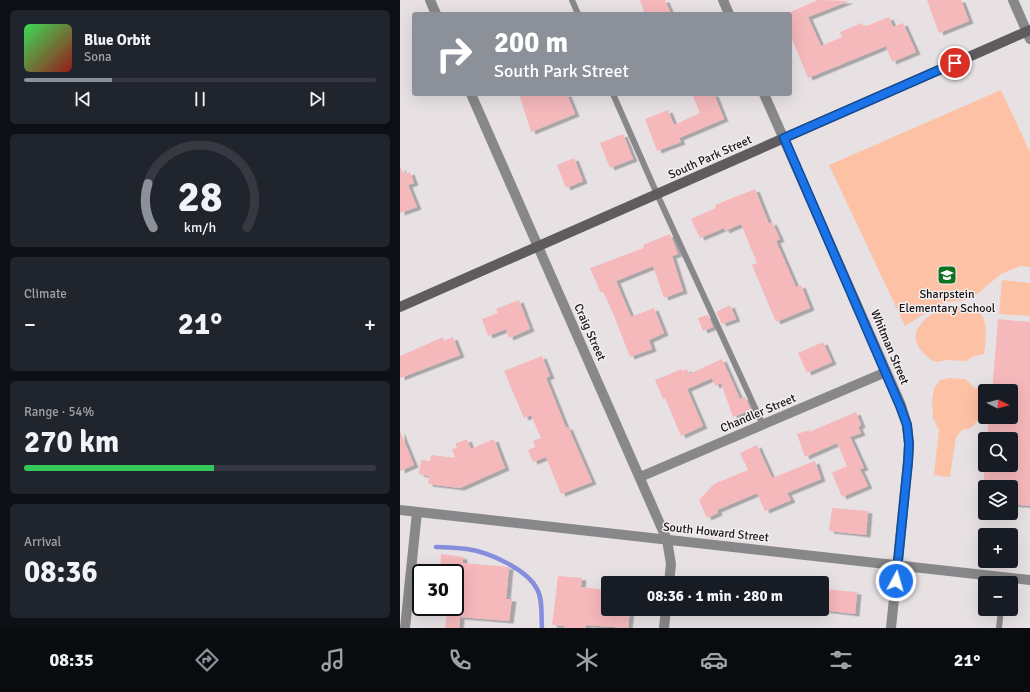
<!DOCTYPE html>
<html lang="en">
<head>
<meta charset="utf-8">
<style>
	:root { --surface:#171b24; --page:#20242c; --text:#f1f3f6; --muted:#9ea1a6; --line:#363941; --accent:#8c9099 }
	body { margin:0; font-family:Signika,sans-serif; background:var(--page); color:var(--text); height:100vh; display:flex; flex-direction:column; font-size:15px; white-space:nowrap }
	* { box-sizing:border-box; margin:0 }
	p { font-size:13px; color:var(--muted) }
	.icon { flex:none; width:22px; height:22px; fill:none; stroke:currentColor; stroke-width:2; stroke-linecap:round; stroke-linejoin:round }
	.map { position:relative; flex:1; overflow:hidden }
	.sheet { display:flex; flex-direction:column; gap:10px; padding:10px; background:#0d0f14; width:400px }
	.sheet>* { flex:none }
	.banner { position:absolute; left:12px; top:12px; width:380px; height:84px; border-radius:4px; box-shadow:0 4px 16px #0002; background:#8c9099; color:#fff; overflow:hidden }
	.needle { width:26px; rotate:96deg }
	.fabs { position:absolute; left:578px; top:384px; display:grid; gap:8px }
	.fabs a { display:grid; place-items:center; width:40px; height:40px; border-radius:4px; background:var(--surface); box-shadow:0 4px 16px #0002; font-size:20px }
	.speed { position:absolute; left:12px; top:564px; display:flex; gap:8px; font-size:20px; font-weight:700; text-align:center }
	.speed>* { display:grid; place-content:center; width:52px; height:52px; border-radius:50%; background:var(--surface); box-shadow:0 4px 16px #0002; line-height:1 }
	.speed .limit { border:2px solid #111; border-radius:6px; background:#fff; color:#111 }
	.pin { position:absolute; display:grid; place-items:center; width:34px; height:34px; color:#fff; margin:-17px; border:2px solid #fff; border-radius:50%; box-shadow:0 1px 4px #0007 }
	.me { position:absolute; width:44px; margin:-22px; rotate:6deg; stroke-linejoin:round; filter:drop-shadow(0 0 3px #0008) }
	.turn { display:flex; align-items:center; gap:14px; height:84px; padding:0 16px; font-size:18px }
	.turn .icon { width:52px; height:52px; stroke-width:2.5 }
	.turn b { display:block; font-size:28px; line-height:34px }
	.big { font-size:30px; font-weight:700; line-height:1.1 }
	.sheet .tile { flex:1; display:flex; flex-direction:column; justify-content:center; gap:6px; min-width:0; padding:0 14px; border-radius:6px; background:var(--page) }
	.sheet .dial { align-items:center; gap:0 }
	.dial svg { height:104px; overflow:visible; fill:none; stroke:var(--line); stroke-width:7; stroke-linecap:round; text-anchor:middle }
	.dial text { fill:var(--text); stroke:none }
	.song { display:flex; align-items:center; gap:12px }
	.cover { width:48px; height:48px; border-radius:6px; background:linear-gradient(135deg,hsl(130 70% 55%),hsl(0 70% 35%)) }
	.played { height:4px; border-radius:2px; background:linear-gradient(90deg,var(--accent) 25%,var(--line) 25%) }
	.keys { display:flex; justify-content:space-around; direction:ltr }
	.heat { display:flex; justify-content:space-between; align-items:center; font-size:22px; direction:ltr }
	.charge { height:6px; border-radius:3px; background:linear-gradient(90deg,#34c759 54%,var(--line) 0) }
	.trip { position:absolute; left:201px; top:576px; width:228px; height:40px; border-radius:4px; background:var(--surface); box-shadow:0 4px 16px #0002; font-weight:700; line-height:40px; text-align:center }
	.dock { display:flex; height:64px; justify-content:space-around; align-items:center; background:#090b0e; color:var(--muted) }
	.dock .icon { width:28px; height:28px }
	.dock .on { color:var(--accent) }
	.dock b { font-size:18px; color:var(--text) }
	main { display:flex; flex:1; min-height:0 }
	.map>svg:first-child { display:block }
</style>
</head>
<body>
<main>
<section class="sheet">
<div class="tile">
<div class="song"><i class="cover"></i><div><b>Blue Orbit</b><p>Sona</p></div></div>
<div class="played"></div>
<div class="keys"><svg class="icon" aria-label="previous" viewBox="0 0 24 24"><path d="M18 5L8 12l10 7zM5 5v14"/></svg><svg class="icon" aria-label="pause" viewBox="0 0 24 24"><path d="M8 5v14M16 5v14"/></svg><svg class="icon" aria-label="next" viewBox="0 0 24 24"><path d="M6 5l10 7-10 7zM19 5v14"/></svg></div>
</div>
<div class="tile dial"><svg viewBox="0 0 100 80">
<path d="M14 69A42 42 0 1 1 86 69"/>
<path d="M14 69A42 42 0 0 1 10 35" stroke="#8c9099"/>
<text x="50" y="56" font-size="32" font-weight="700">28</text>
<text x="50" y="72" font-size="11">km/h</text>
</svg></div>
<div class="tile"><p>Climate</p>
<div class="heat"><a>−</a><b class="big">21°</b><a>+</a></div>
</div>
<div class="tile"><p>Range · 54%</p><b class="big">270 km</b><div class="charge"></div></div>
<div class="tile"><p>Arrival</p><b class="big">08:36</b></div>
</section>
<div class="map">
<svg width="630" height="628" viewBox="0 0 630 628">
	<defs>
		<filter id="shadow"><feDropShadow dx="4.5" dy="2.5" stdDeviation="0" flood-color="#0004"/></filter>
	</defs>
	<rect width="100%" height="100%" fill="#e7e1e4"/>
	<g fill="#fdc2a5">
		<path d="M601,90L630,152V267L620,266L601,274L576,295L565,300L547,302L533,308L505,326L429,165Z"/>
		<path d="M602,280L630,283V316L599,314Z"/>
		<path d="M547,306C587,304 589,320 584,354L572,357L566,361L548,360L535,362C500,340 518,319 547,306Z"/>
		<path d="M549,378L566,379L573,387L581,389L578,420L571,428L562,430L556,437L550,477L534,475L539,430L533,418L532,402L534,388L540,380Z"/>
	</g>
	<g fill="none" stroke-linecap="round" stroke-linejoin="round">
		<path stroke="#868ddd" stroke-width="4.5" d="M36,547C46,547 57,548 67,549C88,552 127,569 137,589C143,599 141,616 142,628"/>
	</g>
	<g fill="#f5b8bb" filter="url(#shadow)">
		<path d="M240,0H265L271,14H245Z"/>
		<path d="M418,0L449,1L408,17L421,46L442,37L440,32L462,23L464,27L489,17L493,27L503,23L516,52L492,62L486,46L408,78L390,34V14H386Z"/>
		<path d="M527,0H561L569,21L539,33Z"/>
		<path d="M119,94H167L175,114L131,132Z"/>
		<path d="M292,94H314L324,119L279,138L281,142L257,151L245,119L268,110L274,125L300,113Z"/>
		<path d="M223,134L233,159L210,168L200,143Z"/>
		<path d="M174,158L183,181L166,188L157,165Z"/>
		<path d="M0,167L4,174L10,172L14,183L8,185L17,207L0,213Z"/>
		<path d="M355,189L369,224L372,222L380,239L376,241L396,287L401,285L410,308L376,322L352,265L357,263L341,224L325,231L324,228L300,238L291,219L316,208L315,205Z"/>
		<path d="M270,234L278,254L272,256L283,291L264,298L253,266L216,281L231,317L254,308L264,333L249,340L252,349L230,357L213,313L203,292L201,293L190,268L244,248L243,245Z"/>
		<path d="M119,300L130,329L109,338L106,329L88,336L82,319L98,313L96,309Z"/>
		<path d="M330,305L336,319L322,324L316,312Z"/>
		<path d="M308,315L313,327L303,331L298,318Z"/>
		<path d="M598,319L630,322V506L611,504V487H583L585,465H611V439H587L589,417H611V391H592Z"/>
		<path d="M43,337L44,341L53,337L60,355L0,378V356Z"/>
		<path d="M423,342L432,362L407,373L398,353Z"/>
		<path d="M142,356L150,376L146,378L166,428L168,427L192,482L161,494L146,457L133,462L128,450L135,447L133,441L141,438L131,415L124,418L104,371Z"/>
		<path d="M322,359L340,399L345,397L351,410L333,417L321,383L315,386L312,378L287,389L303,426L281,436L265,398L263,399L255,380L282,369V371L287,369L289,374Z"/>
		<path d="M456,412L461,425L458,427L461,433L450,437L464,468L460,469L468,486L442,497L432,473L447,466L437,443L405,457L397,434L409,430V432Z"/>
		<path d="M0,431L14,465L0,471Z"/>
		<path d="M67,439L71,449L94,439L105,468L60,488L28,484L29,476L19,474L21,460L30,461L31,455L55,458L52,449L57,448L55,444Z"/>
		<path d="M357,445L372,478L415,461L421,479L387,493L391,500L365,511L357,493L317,510L318,513L307,518L299,500L314,484L348,470L340,453Z"/>
		<path d="M432,508L468,511L466,535L429,531Z"/>
		<path d="M41,554L63,557V563L109,567L106,599H112L109,621L60,617L59,628H45L48,607H55V573H40Z"/>
		<path d="M158,576L182,578L181,587L208,590V609H230L228,628L186,625V628H164V626L152,625Z"/>
		<path d="M422,589L457,592L455,614L422,610Z"/>
	</g>
	<g fill="none" stroke-linecap="round" stroke-linejoin="round">
		<g stroke="#888789" stroke-width="6">
			<path d="M172,0L178,14"/>
			<path d="M213,94L257,194L363,425"/>
			<path d="M599,628L601,609"/>
		</g>
		<g stroke="#888789" stroke-width="10">
			<path d="M30,0L36,14"/>
			<path d="M323,0L329,14"/>
			<path d="M613,0L630,39"/>
			<path d="M71,94L267,540L271,564L269,583"/>
			<path d="M364,94L501,405L507,425L509,444L508,462L491,628"/>
			<path d="M240,477L486,372"/>
			<path d="M0,510L630,580"/>
			<path d="M5,628L17,512"/>
			<path d="M264,628L266,609"/>
		</g>
		<path stroke="#5e5c5f" stroke-width="10" d="M0,307L630,30"/>
	</g>
	<g fill="none" stroke-linecap="round" stroke-linejoin="round">
		<g stroke="#114b97" stroke-width="10">
			<path id="route" d="M496,581L508,462L509,444L507,425L500,406L384,138L555,63"/>
		</g>
		<use href="#route" stroke="#1a73e8" stroke-width="7"/>
	</g>
	<defs>
		<g id="school-square" transform="scale(1)"><rect x="-9" y="-9" width="18" height="18" rx="4" fill="#0e7120" stroke="#f4eef1"/><path d="M0-5L7-2L0 1L-7-2ZM-4 1L0 2.5L4 1V4Q0 6-4 4Z" fill="#fff"/></g>
	</defs>
	<g fill-rule="evenodd">
		<use href="#school-square" x="547" y="275"/>
	</g>
	<g text-anchor="middle" stroke-width="3" stroke-linejoin="round" paint-order="stroke">
		<g font-size="12" fill="#171516" stroke="#f4eef1">
			<text transform="translate(310 157) rotate(-24)" y="4">South Park Street</text>
			<text transform="translate(190 332) rotate(66)" y="4">Craig Street</text>
			<text transform="translate(490 347) rotate(67)" y="4">Whitman Street</text>
			<text transform="translate(358 413) rotate(-23)" y="4">Chandler Street</text>
			<text transform="translate(316 532) rotate(6)" y="4">South Howard Street</text>
		</g>
		<g font-size="12" fill="#171516" stroke="#f4eef1">
			<text x="547" y="298">Sharpstein<tspan x="547" dy="14">Elementary School</tspan></text>
		</g>
	</g>
</svg>
<div class="fabs">
<a><svg class="needle" viewBox="-14 -14 28 28"><path d="M0-13l5 13h-10z" fill="#e53935"/><path d="M0 13l5-13h-10z" fill="#9ea1a6"/></svg></a>
<a><svg class="icon" aria-label="search" viewBox="0 0 24 24"><circle cx="10" cy="10" r="6"/><path d="M15 15l6 6"/></svg></a>
<a><svg class="icon" aria-label="layers" viewBox="0 0 24 24"><path d="M12 4l9 5-9 5-9-5zM3 14l9 5 9-5"/></svg></a>
<a>+</a>
<a>−</a>
</div>
<div class="speed"><div class="limit">30</div></div>
<div class="pin" style="left:555px;top:63px;background:#d93025"><svg class="icon" aria-label="arrive" viewBox="0 0 24 24"><path d="M6 21V4h12l-3 4 3 4H6"/></svg></div>
<svg class="me" style="left:496px;top:581px" viewBox="-20 -20 40 40"><circle r="17" fill="#1a73e8" stroke="#fff" stroke-width="3"/><path d="M0-11L8 9 0 5-8 9z" fill="#fff"/></svg>
<div class="trip">08:36 · 1 min · 280 m</div>
<div class="banner">
<div class="turn"><svg class="icon" aria-label="right" viewBox="0 0 24 24"><path d="M7 20v-9h11M14 6l5 5-5 5"/></svg><div><b>200 m</b>South Park Street</div></div>
</div>
</div>
</main>
<nav class="dock">
<b>08:35</b>
<svg class="icon on" aria-label="directions" viewBox="0 0 24 24"><path d="M12 3l9 9-9 9-9-9zM9 14v-3h6M13 9l2 2-2 2"/></svg>
<svg class="icon" aria-label="music" viewBox="0 0 24 24"><path d="M9 18V5l10-2v13"/><circle cx="6" cy="18" r="3"/><circle cx="16" cy="16" r="3"/></svg>
<svg class="icon" aria-label="phone" viewBox="0 0 24 24"><path d="M5 4h4l2 5-3 2q2 4 5 5l2-3 5 2v4C11 20 4 13 5 4z"/></svg>
<svg class="icon" aria-label="climate" viewBox="0 0 24 24"><path d="M12 3v18M4 7l16 10M4 17L20 7"/></svg>
<svg class="icon" aria-label="car" viewBox="0 0 24 24"><path d="M5 17H2v-5l4-1 3-4h7l3 4 3 1v5h-3M9 17h6M6 11h13"/><circle cx="7" cy="17" r="2"/><circle cx="17" cy="17" r="2"/></svg>
<svg class="icon" aria-label="filters" viewBox="0 0 24 24"><path d="M4 7h16M4 17h16"/><circle cx="9" cy="7" r="2"/><circle cx="15" cy="17" r="2"/></svg>
<b>21°</b>
</nav>
</body>
</html>
